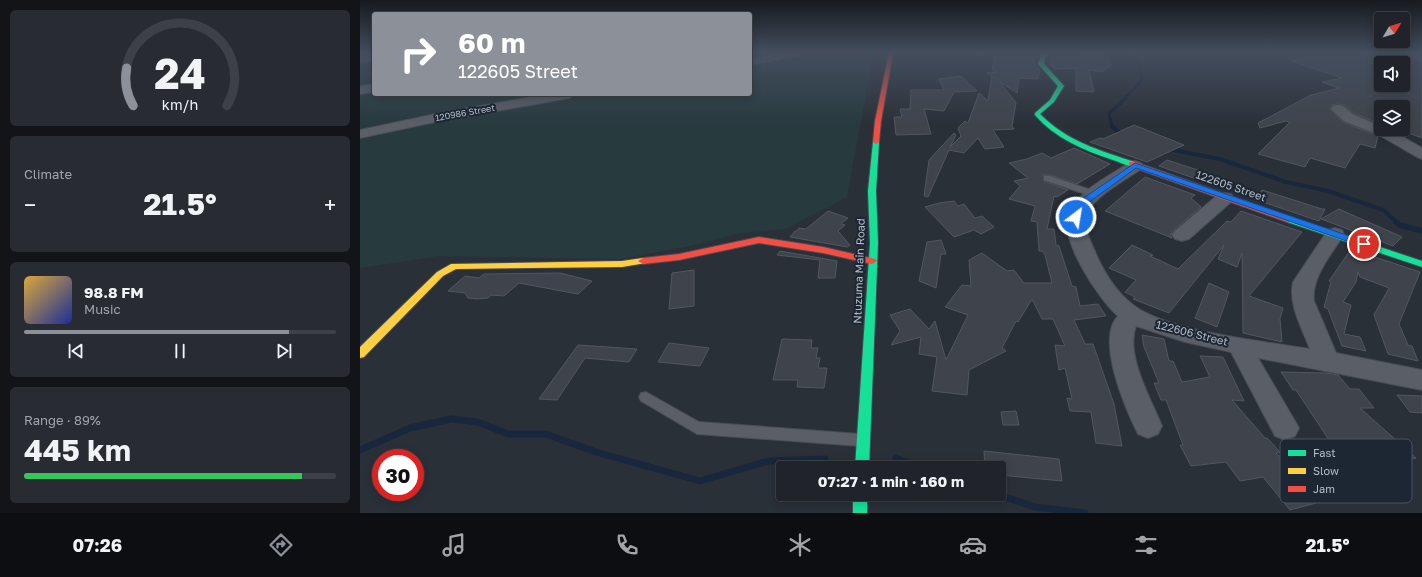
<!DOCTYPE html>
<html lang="en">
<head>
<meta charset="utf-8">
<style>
	:root { --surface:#20242a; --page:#282c32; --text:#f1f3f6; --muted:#a2a4a8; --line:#3d4147; --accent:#8c9099 }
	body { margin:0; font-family:"Golos Text",sans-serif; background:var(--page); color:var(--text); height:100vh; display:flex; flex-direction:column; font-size:15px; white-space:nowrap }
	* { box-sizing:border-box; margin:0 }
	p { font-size:13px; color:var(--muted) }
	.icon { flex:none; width:22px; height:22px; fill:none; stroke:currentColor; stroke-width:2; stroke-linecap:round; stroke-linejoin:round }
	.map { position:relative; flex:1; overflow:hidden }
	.drawer { display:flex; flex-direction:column; gap:10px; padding:10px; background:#121417; width:360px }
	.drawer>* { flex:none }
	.guide { position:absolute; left:12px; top:12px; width:380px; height:84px; border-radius:4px; box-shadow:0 2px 10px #0003,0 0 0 1px var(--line); background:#8c9099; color:#fff; overflow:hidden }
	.needle { width:26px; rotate:52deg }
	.controls { position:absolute; left:1014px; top:12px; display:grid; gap:8px }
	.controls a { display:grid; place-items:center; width:36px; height:36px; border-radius:4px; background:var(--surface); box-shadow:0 2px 10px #0003,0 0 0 1px var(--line); font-size:20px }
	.speed { position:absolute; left:12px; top:449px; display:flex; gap:8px; font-size:20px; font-weight:700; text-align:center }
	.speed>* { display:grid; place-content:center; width:52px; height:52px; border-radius:50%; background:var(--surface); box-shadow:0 2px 10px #0003,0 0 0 1px var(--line); line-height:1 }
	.speed .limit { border:6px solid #d22; background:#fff; color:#111 }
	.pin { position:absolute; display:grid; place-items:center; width:34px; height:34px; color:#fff; margin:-17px; border:2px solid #fff; border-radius:50%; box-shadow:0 1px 4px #0007 }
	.me { position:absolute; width:44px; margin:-22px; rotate:31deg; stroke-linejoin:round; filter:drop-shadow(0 0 3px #0008) }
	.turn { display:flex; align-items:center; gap:14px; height:84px; padding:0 20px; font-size:18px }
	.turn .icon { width:52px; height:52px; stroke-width:2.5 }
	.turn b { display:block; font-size:28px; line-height:34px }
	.big { font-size:30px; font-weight:700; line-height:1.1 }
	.drawer .widget { flex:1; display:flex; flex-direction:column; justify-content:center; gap:6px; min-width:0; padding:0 14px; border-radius:6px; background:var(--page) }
	.drawer .dial { align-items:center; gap:0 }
	.dial svg { height:104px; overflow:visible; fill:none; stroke:var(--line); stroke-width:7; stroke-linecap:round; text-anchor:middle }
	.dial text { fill:var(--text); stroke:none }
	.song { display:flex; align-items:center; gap:12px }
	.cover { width:48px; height:48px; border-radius:6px; background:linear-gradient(135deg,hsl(40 70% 55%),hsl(230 70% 35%)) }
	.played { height:4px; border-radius:2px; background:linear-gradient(90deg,var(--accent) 85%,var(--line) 85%) }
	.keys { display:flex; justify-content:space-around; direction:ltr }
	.heat { display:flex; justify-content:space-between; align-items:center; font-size:22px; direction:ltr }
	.charge { height:6px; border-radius:3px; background:linear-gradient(90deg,#34c759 89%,var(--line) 0) }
	.trip { position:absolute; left:416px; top:461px; width:230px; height:40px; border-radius:4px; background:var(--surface); box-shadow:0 2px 10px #0003,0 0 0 1px var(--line); font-weight:700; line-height:40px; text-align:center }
	.dock { display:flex; height:64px; justify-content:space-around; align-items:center; background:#0d0e11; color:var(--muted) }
	.dock .icon { width:28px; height:28px }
	.dock .active { color:var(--accent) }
	.dock b { font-size:18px; color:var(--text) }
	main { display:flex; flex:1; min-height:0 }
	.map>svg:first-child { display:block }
</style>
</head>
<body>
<main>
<section class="drawer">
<div class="widget dial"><svg viewBox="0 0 100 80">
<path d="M14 69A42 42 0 1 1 86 69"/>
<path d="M14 69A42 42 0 0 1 9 40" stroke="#8c9099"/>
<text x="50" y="56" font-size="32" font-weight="700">24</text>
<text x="50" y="72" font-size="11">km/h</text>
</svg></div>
<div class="widget"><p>Climate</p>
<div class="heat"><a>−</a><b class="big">21.5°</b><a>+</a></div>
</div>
<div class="widget">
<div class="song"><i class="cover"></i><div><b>98.8 FM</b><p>Music</p></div></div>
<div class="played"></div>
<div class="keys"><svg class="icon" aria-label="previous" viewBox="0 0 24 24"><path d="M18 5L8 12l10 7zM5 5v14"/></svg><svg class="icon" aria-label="pause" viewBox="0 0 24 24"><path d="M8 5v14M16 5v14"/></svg><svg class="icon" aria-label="next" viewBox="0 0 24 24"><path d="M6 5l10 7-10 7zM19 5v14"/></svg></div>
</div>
<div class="widget"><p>Range · 89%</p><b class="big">445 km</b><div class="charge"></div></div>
</section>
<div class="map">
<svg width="1062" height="513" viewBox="0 0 1062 513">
	<rect width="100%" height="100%" fill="#2a3038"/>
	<path fill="#273a3e" d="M390,53H492L513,56L487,197L426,229L380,233L340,244L260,259L80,256L0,268V61L14,60V94H390Z"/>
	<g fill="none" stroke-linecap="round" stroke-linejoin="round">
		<path stroke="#19273c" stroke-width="3" d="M752,127L749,113L759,105L782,80L779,62L767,53"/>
		<g stroke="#19273c" stroke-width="4">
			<path d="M752,126L757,131L765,134"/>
			<path d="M808,149L860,159L926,182L968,191L1023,210L1038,223"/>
		</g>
		<path stroke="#19273c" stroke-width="5.5" d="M1036,222L1040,225L1062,231"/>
		<g stroke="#19273c" stroke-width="7">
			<path d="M0,450L50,428L91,419L118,422L148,434H186L236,452L340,481L408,461L465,459"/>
			<path d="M536,458L562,468"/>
			<path d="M637,494L675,507L725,513"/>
		</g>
	</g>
	<g fill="#3f444c" stroke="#52575f" fill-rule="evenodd">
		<path d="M635,53H677L674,63L680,72L677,79L659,78L657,93L640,82L656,103L652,126L654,129L633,130L644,147L625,149L618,138L604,153L589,150L568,197L564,196L569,160L594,133L596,135L590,147L601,136L598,128L605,121L608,123L619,93L628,101L632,76L627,73L637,72L632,70Z"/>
		<path d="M697,53L748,55L751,65L742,72L729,70L734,92L716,91V68L695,69L689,63Z"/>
		<path d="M967,53H1044L1062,64V138L1038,129H1043V107H1021V124L995,114L984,105L978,104L972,105L970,109L983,122L1018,136L1015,148L1000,144L985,168L950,158L945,167L898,154L930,122L926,121L900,128L898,123L951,95L979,88L962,82L982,78L931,61ZM1021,63H1043V85H1021Z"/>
		<path d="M601,76L617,91L594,92L584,111L564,109L571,134L536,135L534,117H542L540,109H550L551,90H584L579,79Z"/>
		<path d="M774,125L824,145L787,162L730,142L740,138L743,139Z"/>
		<path d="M714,148L750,164L717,184L690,175H683L684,181L708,190L697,197L694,196L687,229H694L696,245L699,246L712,286L716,287L720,306L738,304L746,316L714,320L725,344H733L754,404L762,446L736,443L731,412L710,411L707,398L712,399L705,368L699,370L695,345L705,346L693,319H682L672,299L658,322L656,321L642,348L646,351L609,370L607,395L572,391L577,357L559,354L561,337L531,345L540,331L530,315L550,309L569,329L575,321L586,360L608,315L585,307L602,285L611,286L609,260L622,253L647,271L654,270L664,283H692L685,255L682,251H679L677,222L671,221L675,206L649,199L660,186L654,181L668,178L649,163L667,159L682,153L691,158Z"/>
		<path d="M807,160L847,173L846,174L855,177L848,183L799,166Z"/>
		<path d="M785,177L835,195L831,198L841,207L814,230L810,235L812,238L745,211Z"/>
		<path d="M902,190L962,209H965L959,221L953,219L894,199Z"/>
		<path d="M594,201L598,206L604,204L615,218L622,216L634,227L621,234L614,230L594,237L565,207L579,203Z"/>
		<path d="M979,209L1042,237L1033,246L961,219Z"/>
		<path d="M468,211L488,218L481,224L485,225L478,231L490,245L487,247L430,237L435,231H437L439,228L446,229Z"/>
		<path d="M881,211L942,232L889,296L923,308L920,319L922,342L883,333L882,253L877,267L858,259L864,245L809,313L773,299L775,297L765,292L776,280L749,268L772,245L793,255L790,256L818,269L867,221L871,222Z"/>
		<path d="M581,240L586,254H581L576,288L559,281L567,242Z"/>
		<path d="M991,249L1060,272L1039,324L1048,345L1052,346L1058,361L1028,354L1014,315L1029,288L1000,277L998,272L996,282L983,302L991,305L984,334L1000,337L1006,351L982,346L968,309L964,307L971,282L969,281Z"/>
		<path d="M420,251L477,261L475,278H458L460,260L417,255Z"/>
		<path d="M334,270V306L309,309L312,273Z"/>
		<path d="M200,273L232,281L218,294L159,283L144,296L131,295L128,298L117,299L108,298L105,293L88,291L105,276L119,278L124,274Z"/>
		<path d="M849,283L869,292L857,327L835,318Z"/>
		<path d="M782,335L804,339L809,361H813L822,382L850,377L840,356L863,357L884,401L872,400L905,438H907L920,452L916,453L925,463H922L956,503L930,510L903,477L880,481L866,462L831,466L820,445H823L806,400H801L794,383H799L784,347Z"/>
		<path d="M422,339L452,340L451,348H458L456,358H460L458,368H467L464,388L437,387L438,380H413Z"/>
		<path d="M309,343L349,348L340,366L298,362Z"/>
		<path d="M218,345L277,349L269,362L225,358L197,400L179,399Z"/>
		<path d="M921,372L966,373L978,375L990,389H999L1014,408H1000L1056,458L1031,463L1029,460L984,466L965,443H971L936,390H933Z"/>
		<path d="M1037,395L1062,396V413L1050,412Z"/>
		<path d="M656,411L659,425H643L641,412Z"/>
		<path d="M624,451L699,459L702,481L639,475V468H625Z"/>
	</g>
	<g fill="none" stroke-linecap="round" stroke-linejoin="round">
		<g stroke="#484c55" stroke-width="2">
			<g id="lane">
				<path d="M684,176H690L737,192L738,194L737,196H731L684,180Z"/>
				<path d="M286,392L339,422L500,434L505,436L507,440L505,444L500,446L337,434L281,401L279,397L281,393Z"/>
			</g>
		</g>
		<g stroke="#484c55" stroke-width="2">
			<g id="street">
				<path d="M420,53H441L436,56L390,65V59Z"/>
				<path d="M615,53H627L626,55L620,56Z"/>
				<path d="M1045,53H1058L1062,55V63Z"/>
				<path d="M14,55V61L0,62V56Z"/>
				<path d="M14,84V92L0,94V86Z"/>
				<path d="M188,94H216L210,98L80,121L0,138V130L80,113Z"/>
				<path d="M978,105L983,106L994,115L1021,126V129H1029L1062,148V159L1057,157L1019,135L984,121L971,109L973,106Z"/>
				<path d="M775,161L781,163L783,166L781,169C766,180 727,200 725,219C724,230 732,244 736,254C745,274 757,294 776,307C813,332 903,341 950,349C942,328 928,305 933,282L968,230L975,228L982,230L984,234C972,254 951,277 954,301L976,353L1062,370V390L898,358L939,428L935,436L925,440L915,436L871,352L825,342L776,326C765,355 791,399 802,426L798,434L788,438L778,434C766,410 735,339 758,316C739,300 695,235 710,210C723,188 749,176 769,163Z"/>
				<path d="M865,193L871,194L874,198L871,202L829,239L822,241L815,239L812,235L815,231L859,194Z"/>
			</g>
		</g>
		<g stroke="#484c55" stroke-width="2">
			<g id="fast">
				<path d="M686,53H692L685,57L684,64L704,86L694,102L680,114C706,141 741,151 775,162V166C768,167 760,162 753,160C724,150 696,139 675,115V113L690,100L698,86L678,64L681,55Z"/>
				<path d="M516,140L519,142L516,191L518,243L509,468H495L510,243L508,191L513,142Z"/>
				<path d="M927,218H933L1062,261V267L927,222L926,220Z"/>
				<rect x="493" y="494" width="14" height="19"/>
			</g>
		</g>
		<g stroke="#484c55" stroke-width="2">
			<path id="slow" d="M283,258L286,259L288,261L286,263L262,267L96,269L83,276L4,357L0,358V347L77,272L91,264L262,261Z"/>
		</g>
		<g stroke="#484c55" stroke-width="2">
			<g id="jam">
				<path d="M529,53H533L521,121L519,142L516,144L513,142L515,121Z"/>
				<path d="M769,162H775L933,218L934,220L930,222H927L769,166Z"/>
				<path d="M399,237L463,247L515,259L517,261L512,264L463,253L399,243L319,260L283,264L278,261L283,258L319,254Z"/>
			</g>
		</g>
		<use href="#lane" fill="#5a5e66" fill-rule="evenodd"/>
		<use href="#street" fill="#5a5e66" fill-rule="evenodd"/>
		<use href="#fast" fill="#16e098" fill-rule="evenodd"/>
		<use href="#slow" fill="#ffcf43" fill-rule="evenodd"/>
		<use href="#jam" fill="#f24e42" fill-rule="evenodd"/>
	</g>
	<linearGradient id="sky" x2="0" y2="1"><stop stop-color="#171a1f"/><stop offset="0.42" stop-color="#444e5e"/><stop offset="1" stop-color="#444e5e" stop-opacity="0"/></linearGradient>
	<rect width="1062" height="125" fill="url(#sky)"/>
	<path fill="#1a73e8" stroke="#114b97" d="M775,163L1007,242L1009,244L1007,246H1001L776,168L728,203L719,219H713V212L722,199Z"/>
	<g text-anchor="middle" stroke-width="4" stroke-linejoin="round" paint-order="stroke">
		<g font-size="9" fill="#b4bcc9" stroke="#1d2633">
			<text transform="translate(105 113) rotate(-10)" y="3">120986 Street</text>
		</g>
		<g font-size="11" fill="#b4bcc9" stroke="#1d2633">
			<text transform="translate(871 186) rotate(19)" y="4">122605 Street</text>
			<text transform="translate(499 271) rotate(-88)" y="4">Ntuzuma Main Road</text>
			<text transform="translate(832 333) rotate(14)" y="4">122606 Street</text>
		</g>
	</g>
	<rect x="920" y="439" width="132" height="64" rx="6" fill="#1d2633" stroke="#4a5360" stroke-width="1"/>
	<rect x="928" y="450" width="18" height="6" fill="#16e098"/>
	<rect x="928" y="468" width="18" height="6" fill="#ffcf43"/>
	<rect x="928" y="486" width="18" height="6" fill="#f24e42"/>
	<g font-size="11" fill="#b4bcc9">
		<text x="953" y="457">Fast</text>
		<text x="953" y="475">Slow</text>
		<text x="953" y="493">Jam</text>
	</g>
</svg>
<div class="controls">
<a><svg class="needle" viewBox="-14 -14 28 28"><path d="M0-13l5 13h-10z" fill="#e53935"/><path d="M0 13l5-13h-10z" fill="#a2a4a8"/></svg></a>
<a><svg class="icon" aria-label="sound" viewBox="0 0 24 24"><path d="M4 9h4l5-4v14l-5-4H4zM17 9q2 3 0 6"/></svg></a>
<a><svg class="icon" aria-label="layers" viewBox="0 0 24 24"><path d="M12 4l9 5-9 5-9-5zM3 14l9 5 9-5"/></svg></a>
</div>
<div class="speed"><div class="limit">30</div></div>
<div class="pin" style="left:1004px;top:244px;background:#d93025"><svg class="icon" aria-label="arrive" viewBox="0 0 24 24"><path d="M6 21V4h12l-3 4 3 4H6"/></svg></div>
<svg class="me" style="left:716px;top:217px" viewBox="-20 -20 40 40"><circle r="17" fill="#1a73e8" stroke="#fff" stroke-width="3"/><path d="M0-11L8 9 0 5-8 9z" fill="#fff"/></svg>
<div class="trip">07:27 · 1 min · 160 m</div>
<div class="guide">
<div class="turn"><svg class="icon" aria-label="right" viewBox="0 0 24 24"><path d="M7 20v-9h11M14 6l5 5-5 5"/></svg><div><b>60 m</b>122605 Street</div></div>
</div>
</div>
</main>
<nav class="dock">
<b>07:26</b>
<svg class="icon active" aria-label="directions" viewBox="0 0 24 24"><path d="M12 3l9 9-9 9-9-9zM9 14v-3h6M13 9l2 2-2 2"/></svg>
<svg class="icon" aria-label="music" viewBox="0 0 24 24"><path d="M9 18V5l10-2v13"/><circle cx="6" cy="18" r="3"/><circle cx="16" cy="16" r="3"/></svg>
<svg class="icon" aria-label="phone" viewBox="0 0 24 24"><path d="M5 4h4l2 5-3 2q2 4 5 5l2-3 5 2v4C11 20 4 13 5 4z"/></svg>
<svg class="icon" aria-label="climate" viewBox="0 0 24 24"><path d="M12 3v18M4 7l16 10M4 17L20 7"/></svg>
<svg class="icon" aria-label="car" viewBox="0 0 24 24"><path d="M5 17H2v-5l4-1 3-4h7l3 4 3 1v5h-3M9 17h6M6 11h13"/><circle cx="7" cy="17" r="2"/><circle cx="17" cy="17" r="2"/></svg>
<svg class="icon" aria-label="filters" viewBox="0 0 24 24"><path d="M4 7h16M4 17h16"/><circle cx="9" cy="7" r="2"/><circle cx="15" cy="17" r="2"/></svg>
<b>21.5°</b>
</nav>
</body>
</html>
